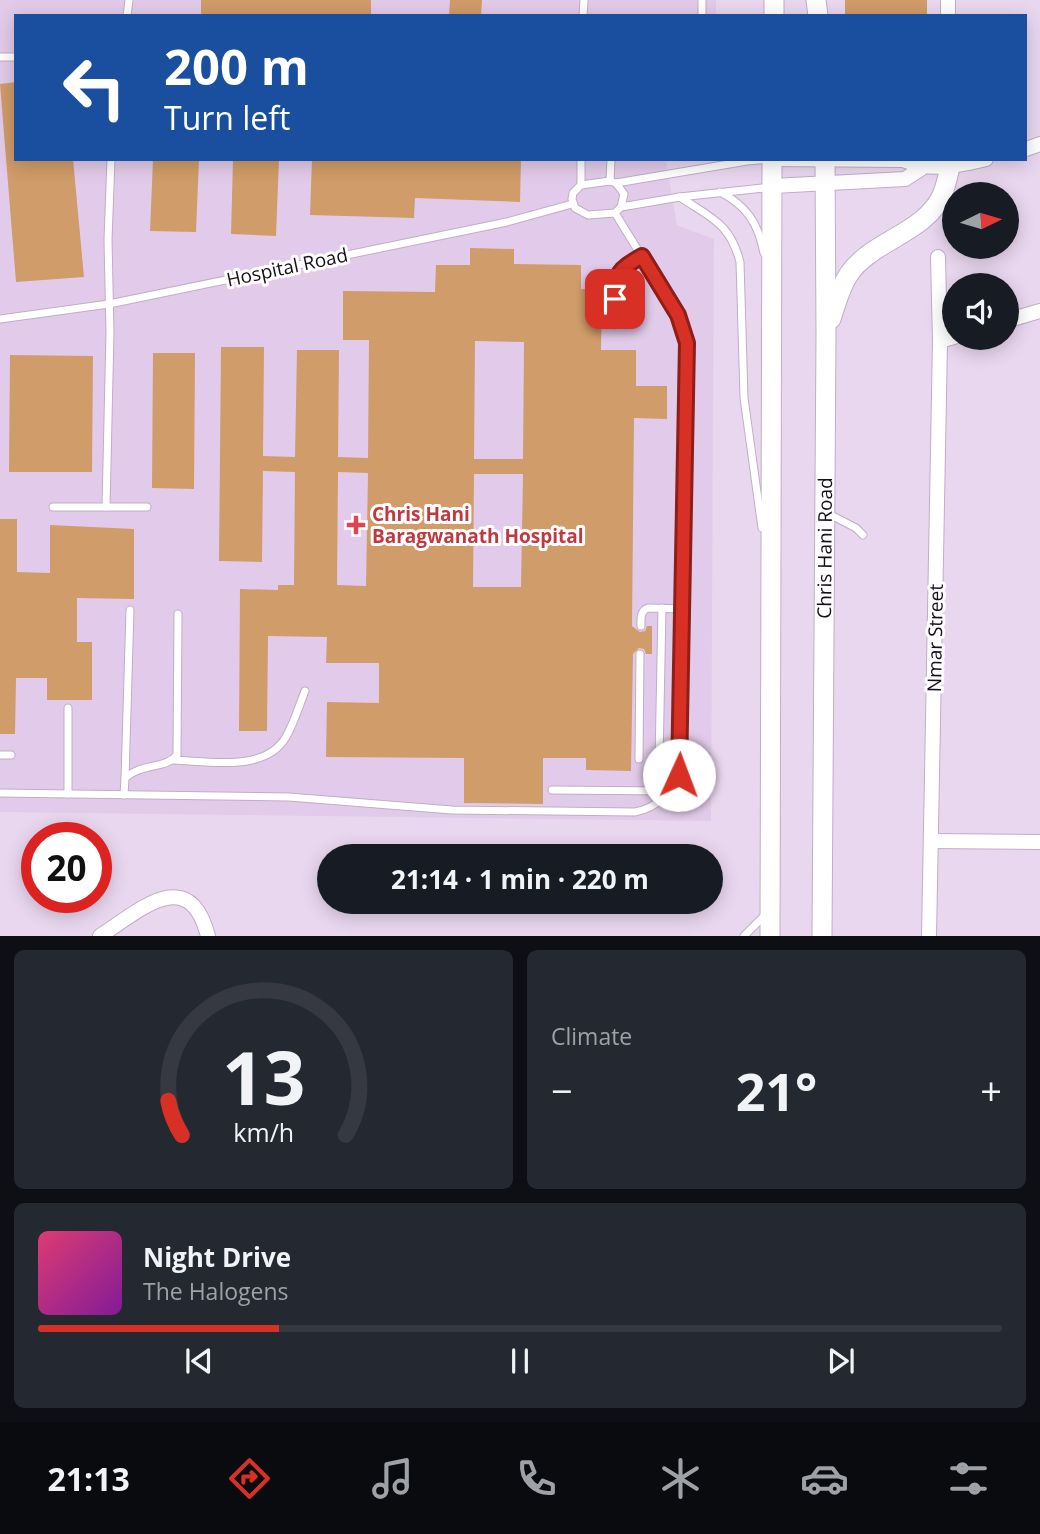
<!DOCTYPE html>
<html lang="en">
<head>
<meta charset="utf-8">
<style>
	:root { --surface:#171b24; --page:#242831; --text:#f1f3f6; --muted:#9ea1a6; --line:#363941; --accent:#d93025 }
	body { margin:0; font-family:"Open Sans",sans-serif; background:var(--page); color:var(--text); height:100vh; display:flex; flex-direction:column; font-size:26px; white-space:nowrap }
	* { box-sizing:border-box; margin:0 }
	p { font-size:23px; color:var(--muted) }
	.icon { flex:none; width:38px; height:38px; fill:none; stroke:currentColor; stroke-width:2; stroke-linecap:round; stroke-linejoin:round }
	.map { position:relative; height:936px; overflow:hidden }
	.side { display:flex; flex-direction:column; gap:14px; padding:14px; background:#0d0f14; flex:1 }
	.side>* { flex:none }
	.hud { position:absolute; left:14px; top:14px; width:1013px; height:147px; border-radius:0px; box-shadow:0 4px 18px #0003; background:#1a4fa0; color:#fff; overflow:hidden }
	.needle { width:46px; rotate:85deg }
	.buttons { position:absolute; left:942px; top:182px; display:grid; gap:14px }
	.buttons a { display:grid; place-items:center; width:77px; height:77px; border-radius:50%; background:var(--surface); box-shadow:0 4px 18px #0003; font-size:35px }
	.speed { position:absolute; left:21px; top:822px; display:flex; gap:14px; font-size:35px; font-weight:700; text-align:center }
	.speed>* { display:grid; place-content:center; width:91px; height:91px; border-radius:50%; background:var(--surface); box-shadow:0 4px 18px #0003; line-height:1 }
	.speed .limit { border:10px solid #d22; background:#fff; color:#111 }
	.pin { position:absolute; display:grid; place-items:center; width:60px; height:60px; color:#fff; margin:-30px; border-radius:14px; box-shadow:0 4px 10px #0006 }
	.me { position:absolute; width:77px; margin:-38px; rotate:2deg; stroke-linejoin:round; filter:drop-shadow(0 0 5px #0008) }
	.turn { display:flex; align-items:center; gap:24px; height:147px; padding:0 35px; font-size:32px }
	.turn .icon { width:91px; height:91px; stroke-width:2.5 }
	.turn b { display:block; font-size:49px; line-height:60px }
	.big { font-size:52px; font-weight:700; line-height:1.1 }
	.side .tile { flex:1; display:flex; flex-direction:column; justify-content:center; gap:10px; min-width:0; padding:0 24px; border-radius:10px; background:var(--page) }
	.side .dial { align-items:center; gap:0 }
	.dial svg { height:182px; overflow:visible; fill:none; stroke:var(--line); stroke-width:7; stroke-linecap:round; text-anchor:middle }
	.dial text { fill:var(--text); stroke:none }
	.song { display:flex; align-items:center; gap:21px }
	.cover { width:84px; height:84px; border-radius:10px; background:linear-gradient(135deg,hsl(340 70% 55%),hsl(290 70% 35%)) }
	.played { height:7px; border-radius:4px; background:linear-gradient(90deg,var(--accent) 25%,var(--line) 25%) }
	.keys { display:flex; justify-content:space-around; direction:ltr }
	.heat { display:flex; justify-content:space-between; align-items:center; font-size:38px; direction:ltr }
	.side .tiles { flex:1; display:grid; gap:14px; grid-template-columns:1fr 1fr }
	.tile:last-child { grid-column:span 2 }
	.trip { position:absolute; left:317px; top:844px; width:406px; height:70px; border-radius:35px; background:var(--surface); box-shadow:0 4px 18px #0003; font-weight:700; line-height:70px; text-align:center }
	.tabs { display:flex; height:112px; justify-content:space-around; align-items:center; background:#090b0e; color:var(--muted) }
	.tabs .icon { width:49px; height:49px }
	.tabs .selected { color:var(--accent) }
	.tabs b { font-size:32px; color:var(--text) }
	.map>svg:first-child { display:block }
</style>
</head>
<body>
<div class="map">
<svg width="1040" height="936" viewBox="0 0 1040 936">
	<rect width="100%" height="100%" fill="#e9d7ef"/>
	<path fill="#e2cbea" d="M0,0H716V16H16V159H674L666,162L677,225L714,239L711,821L0,812Z"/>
	<g fill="#d09c69" fill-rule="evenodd">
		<rect x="201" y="0" width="170" height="16"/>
		<path d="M450,0H482L481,16H449Z"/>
		<rect x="845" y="0" width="82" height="16"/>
		<path d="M16,82V159H73L84,277L16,282L0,84Z"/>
		<path d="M153,159H199L196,232L150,231Z"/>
		<path d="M233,159H279L276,236L231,234Z"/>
		<path d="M312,159H521L520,202L415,198L414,218L310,215Z"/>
		<path d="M470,248L514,249V264L581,265V289H602L601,350H636V386H667V419L634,418L632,626L640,632L645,631L647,626H652V654H646L644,649L639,648L633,654L631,771L586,770V758H543V804L464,803V758L326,757L327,702L379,703V663H326L327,637L268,636L267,731H239L240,589L278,590V585H294L295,472L263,471L262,562L219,561L221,347H264L263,456L295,457L297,350H339L338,457L368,458L369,340H343V291L435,292L436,265H470ZM475,341L524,342L523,459H474ZM338,472L368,473L366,586L337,585ZM474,474H523L521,587H473Z"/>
		<path d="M153,353H195L194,489L152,488Z"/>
		<path d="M10,355L93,356L92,472H9Z"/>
		<path d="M0,519H17V572L50,573V525L134,529V599L77,598V642H92V700H47V678H16L15,734H0Z"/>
	</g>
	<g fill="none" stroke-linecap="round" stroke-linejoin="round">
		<g stroke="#bfaec5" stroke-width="9">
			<g id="lane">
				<path d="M127,16L129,0"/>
				<path d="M583,16L584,0"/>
				<path d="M702,16V0"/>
				<path d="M0,57H16"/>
				<path d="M581,159V185"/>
				<path d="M610,181L616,183L624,194L621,207L615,213L588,215L575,208L572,199L573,193L581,185Z"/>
				<path d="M610,181L611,159"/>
				<path d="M616,183L747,161L771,159"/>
				<path d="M720,192C747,206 758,223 764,253"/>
				<path d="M680,197C711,218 730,223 740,262L744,398L762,528"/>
				<path d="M621,207L680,197L772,187"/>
				<path d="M0,319L109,304L507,222L572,204"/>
				<path d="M614,325L616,277L622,267L642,256"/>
				<path d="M53,507H147"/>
				<path d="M106,507L110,332L108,240L111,159"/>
				<path d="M829,514L856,528L863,535"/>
				<path d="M641,626C641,618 640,611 648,608L683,609"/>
				<path d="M0,755H11"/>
				<path d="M639,759L640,654"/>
				<path d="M173,760C208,761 265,773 286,737C294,723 299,706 305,691"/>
				<path d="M659,761L662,608"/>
				<path d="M125,778L130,610"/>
				<path d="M552,790L670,791"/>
				<path d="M0,793L289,797L452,810L635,812C656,808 675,792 680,770L687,343L678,315L615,213"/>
				<path d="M68,794V708"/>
				<path d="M124,795L125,778C142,763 166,769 177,755L178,614"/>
				<path d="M744,936L766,914"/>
			</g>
		</g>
		<g stroke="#bfaec5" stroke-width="16">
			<g id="street">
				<path d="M948,0V16"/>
				<path d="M1026,149L1040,144"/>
				<path d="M772,159L903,160C933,172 956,166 986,159"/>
				<path d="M773,186L905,179L922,168"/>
				<path d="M1006,321L1040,311"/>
				<path d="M940,341L954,337"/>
				<path d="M931,841L1040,842"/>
				<path d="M100,936C139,911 189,863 208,936"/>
				<path d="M929,936L940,341L938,257"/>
			</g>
		</g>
		<g stroke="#bfaec5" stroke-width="21">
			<g id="secondary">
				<path d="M774,0V16"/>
				<path d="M816,0L818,16"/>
				<path d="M831,319C836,304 840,287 849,274C872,240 927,233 943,193C946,185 948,175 950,167"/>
				<path d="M770,936L772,159"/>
				<path id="s1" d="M822,936L826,334L825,159"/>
			</g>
		</g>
		<use href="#lane" stroke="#fff" stroke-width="7"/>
		<use href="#street" stroke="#fff" stroke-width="14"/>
		<use href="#secondary" stroke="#fff" stroke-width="19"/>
	</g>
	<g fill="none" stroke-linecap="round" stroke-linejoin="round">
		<g stroke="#8d1f18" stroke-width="18">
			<path id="route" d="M615,299C616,272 618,270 642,256L678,315L687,343L679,775"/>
		</g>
		<use href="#route" stroke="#d93025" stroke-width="12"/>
	</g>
	<path fill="#e0444e" stroke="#fff" stroke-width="2.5" d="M352.5 514.5h7v7h7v7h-7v7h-7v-7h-7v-7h7z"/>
	<g text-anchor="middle" stroke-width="6" stroke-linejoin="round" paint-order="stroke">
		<g font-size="19" fill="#150f17" stroke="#fff">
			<text transform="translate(287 267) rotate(-12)" y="7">Hospital Road</text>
			<text dy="7" stroke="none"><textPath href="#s1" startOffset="388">Chris Hani Road</textPath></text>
			<text transform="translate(935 638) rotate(-89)" y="7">Nmar Street</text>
		</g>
		<g font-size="19" font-weight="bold" fill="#be3a42" stroke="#fff" text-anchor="start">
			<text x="372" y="521">Chris Hani<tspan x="372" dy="22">Baragwanath Hospital</tspan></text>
		</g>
	</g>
</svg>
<div class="buttons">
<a><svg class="needle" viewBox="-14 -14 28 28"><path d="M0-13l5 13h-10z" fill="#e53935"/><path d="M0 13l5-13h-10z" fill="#9ea1a6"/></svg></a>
<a><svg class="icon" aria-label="sound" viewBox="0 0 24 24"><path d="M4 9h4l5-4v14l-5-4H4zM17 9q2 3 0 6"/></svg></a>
</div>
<div class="speed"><div class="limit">20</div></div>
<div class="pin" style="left:615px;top:299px;background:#d93025"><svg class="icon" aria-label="arrive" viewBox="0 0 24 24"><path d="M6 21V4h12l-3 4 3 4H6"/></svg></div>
<svg class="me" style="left:679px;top:775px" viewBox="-20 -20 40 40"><circle r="19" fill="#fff"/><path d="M0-13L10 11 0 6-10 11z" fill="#d93025"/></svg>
<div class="trip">21:14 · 1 min · 220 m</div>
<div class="hud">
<div class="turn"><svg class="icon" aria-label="left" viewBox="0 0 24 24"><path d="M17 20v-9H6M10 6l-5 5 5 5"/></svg><div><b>200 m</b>Turn left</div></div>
</div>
</div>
<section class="side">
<div class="tiles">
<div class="tile dial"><svg viewBox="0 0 100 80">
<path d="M14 69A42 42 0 1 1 86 69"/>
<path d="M14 69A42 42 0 0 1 8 54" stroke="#d93025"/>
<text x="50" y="56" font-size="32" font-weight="700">13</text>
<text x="50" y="72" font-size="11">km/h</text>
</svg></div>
<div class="tile"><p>Climate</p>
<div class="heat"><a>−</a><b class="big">21°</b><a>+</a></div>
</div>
<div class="tile">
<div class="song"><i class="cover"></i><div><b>Night Drive</b><p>The Halogens</p></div></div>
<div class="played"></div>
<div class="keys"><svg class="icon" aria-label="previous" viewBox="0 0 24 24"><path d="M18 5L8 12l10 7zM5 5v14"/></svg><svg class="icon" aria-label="pause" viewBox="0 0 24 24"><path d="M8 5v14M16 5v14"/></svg><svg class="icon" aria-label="next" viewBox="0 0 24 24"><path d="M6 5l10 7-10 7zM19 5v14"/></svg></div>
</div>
</div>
</section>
<nav class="tabs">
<b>21:13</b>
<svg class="icon selected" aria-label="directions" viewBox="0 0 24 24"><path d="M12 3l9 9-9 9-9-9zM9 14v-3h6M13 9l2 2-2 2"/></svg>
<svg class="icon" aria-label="music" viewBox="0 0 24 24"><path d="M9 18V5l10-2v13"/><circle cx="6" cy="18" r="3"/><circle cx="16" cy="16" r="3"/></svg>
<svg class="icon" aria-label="phone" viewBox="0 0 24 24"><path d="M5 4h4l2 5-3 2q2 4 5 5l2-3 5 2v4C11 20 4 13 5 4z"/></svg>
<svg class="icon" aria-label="climate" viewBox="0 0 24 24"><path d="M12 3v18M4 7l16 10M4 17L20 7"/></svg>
<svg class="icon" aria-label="car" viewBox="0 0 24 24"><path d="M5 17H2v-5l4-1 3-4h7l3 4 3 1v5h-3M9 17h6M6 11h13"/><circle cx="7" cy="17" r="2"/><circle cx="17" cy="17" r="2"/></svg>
<svg class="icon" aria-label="filters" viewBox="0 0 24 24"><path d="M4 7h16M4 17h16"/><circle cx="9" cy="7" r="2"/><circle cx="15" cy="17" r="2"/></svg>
</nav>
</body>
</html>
